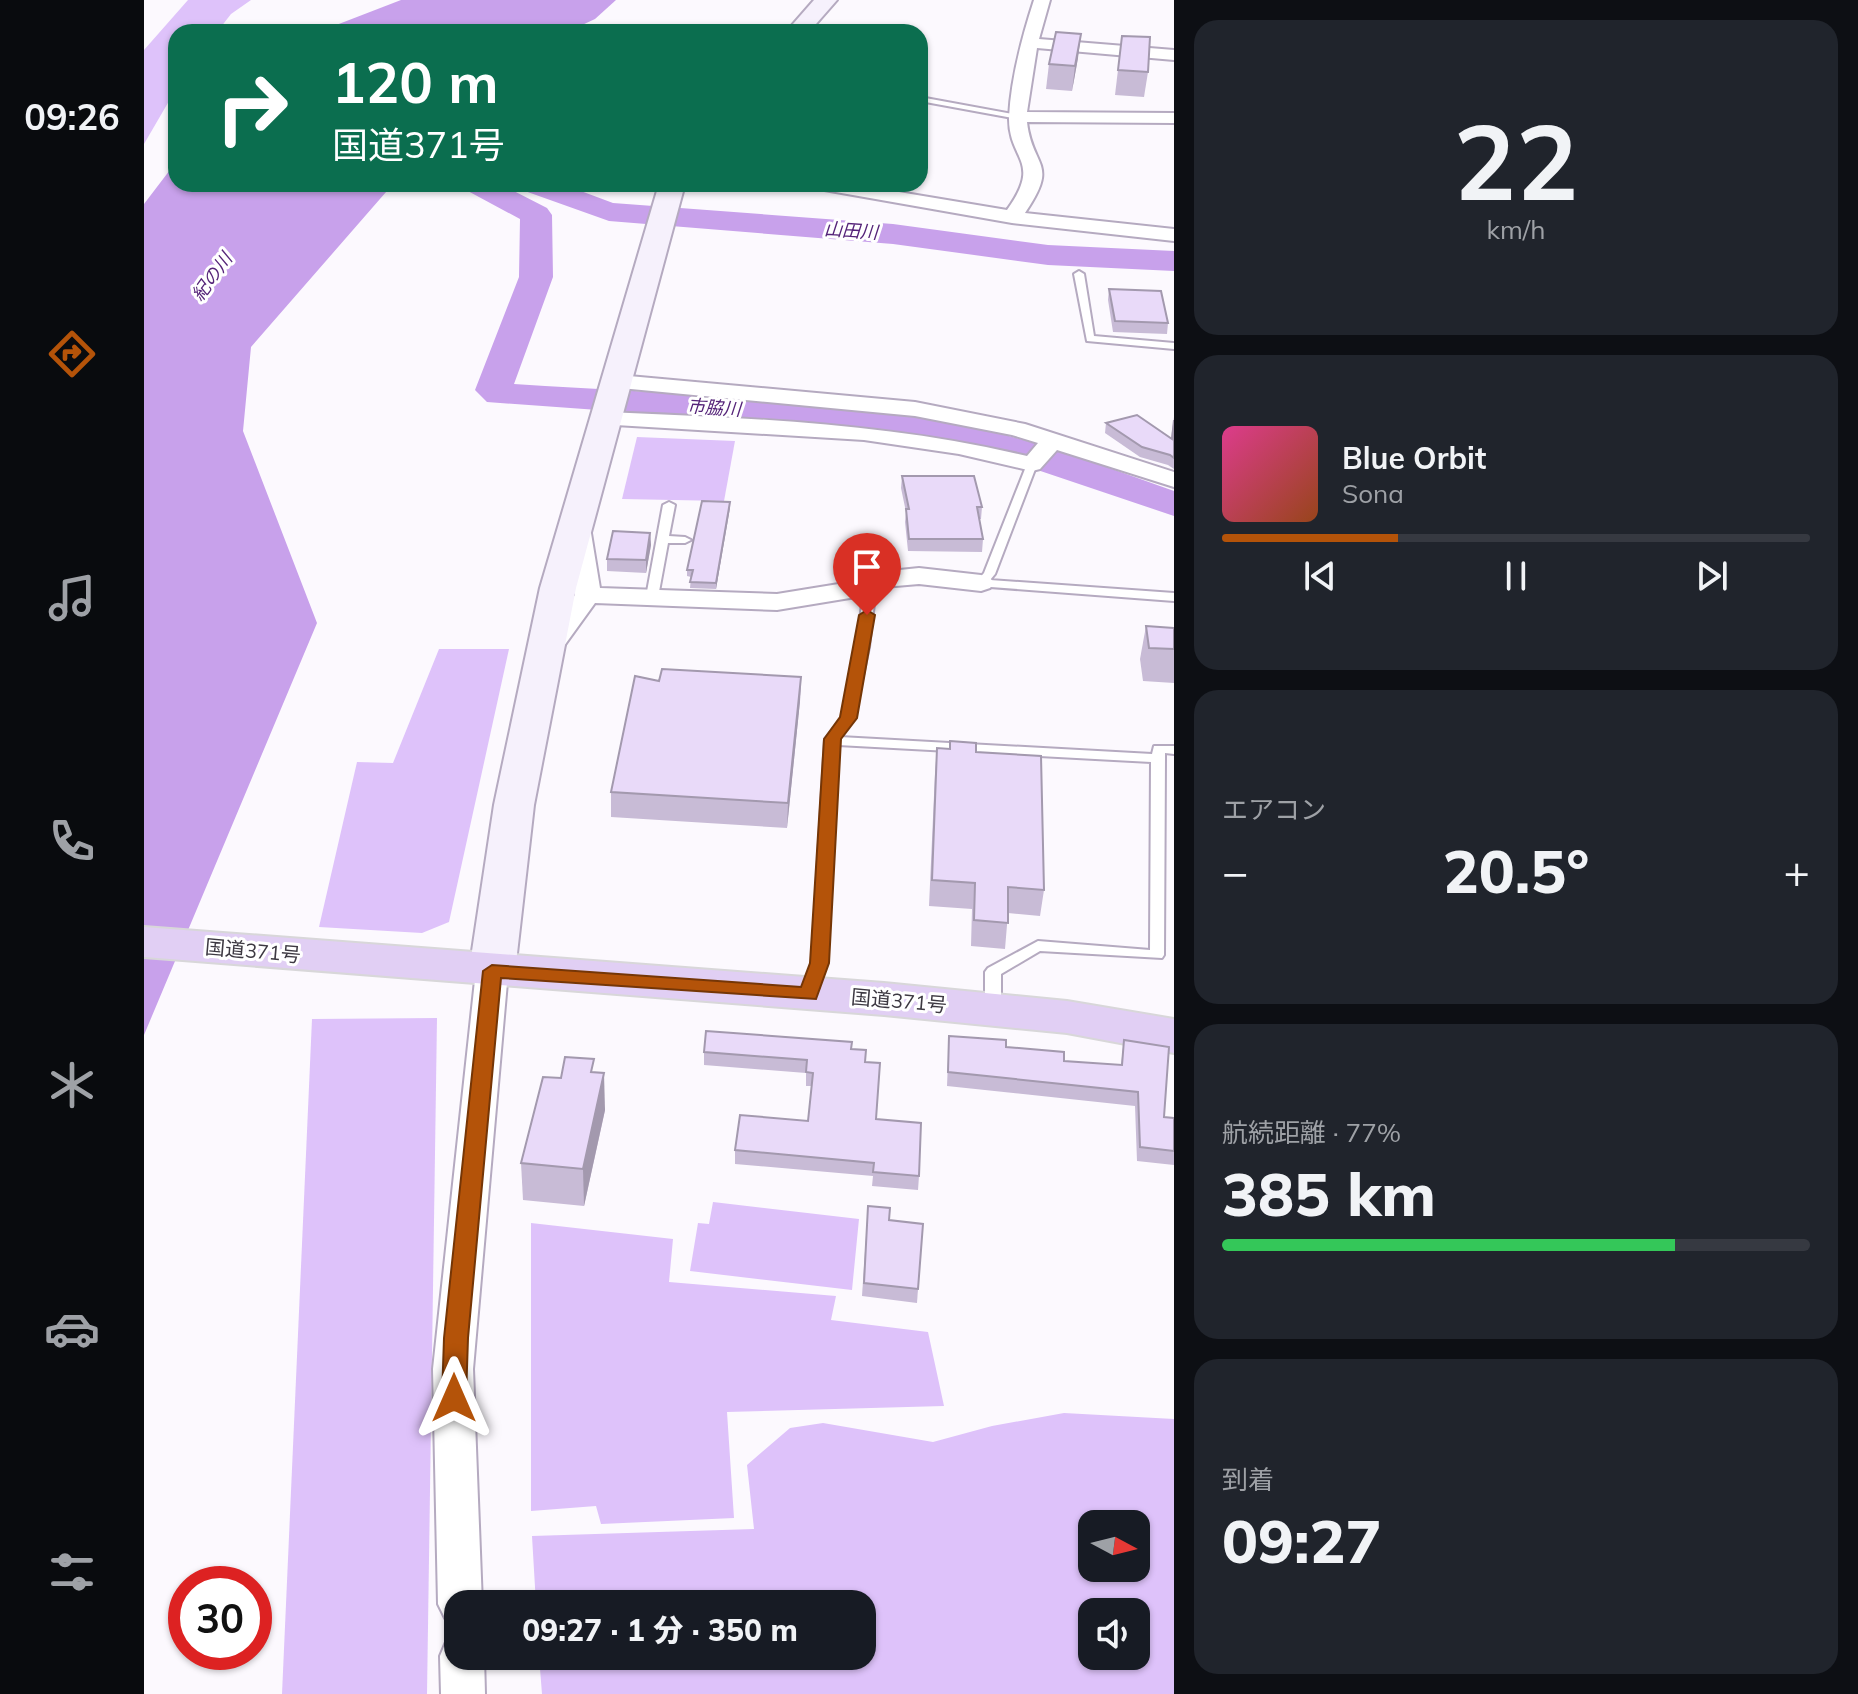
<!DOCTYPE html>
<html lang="ja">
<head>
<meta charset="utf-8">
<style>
	:root { --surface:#171b24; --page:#20242c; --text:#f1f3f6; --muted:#9ea1a6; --line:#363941; --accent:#b45309 }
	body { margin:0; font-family:Mulish,"Noto Sans JP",sans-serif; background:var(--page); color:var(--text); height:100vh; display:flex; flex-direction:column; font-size:30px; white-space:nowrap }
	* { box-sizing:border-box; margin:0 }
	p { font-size:26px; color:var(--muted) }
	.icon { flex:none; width:44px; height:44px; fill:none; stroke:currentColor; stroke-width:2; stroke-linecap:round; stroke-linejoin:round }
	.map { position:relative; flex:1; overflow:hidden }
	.side { display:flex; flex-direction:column; gap:20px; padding:20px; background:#0d0f14; width:684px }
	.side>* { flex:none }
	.top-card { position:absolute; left:24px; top:24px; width:760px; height:168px; border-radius:24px; box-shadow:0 2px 6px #0004; background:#0b6e4f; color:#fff; overflow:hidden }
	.needle { width:52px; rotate:97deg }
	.fabs { position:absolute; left:934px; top:1510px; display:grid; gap:16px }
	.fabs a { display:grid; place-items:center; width:72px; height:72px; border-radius:16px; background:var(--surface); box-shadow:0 2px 6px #0004; font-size:40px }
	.speed { position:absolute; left:24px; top:1566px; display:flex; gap:16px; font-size:40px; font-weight:700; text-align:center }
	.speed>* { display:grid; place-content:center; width:104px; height:104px; border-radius:50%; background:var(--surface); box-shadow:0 2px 6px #0004; line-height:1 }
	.speed .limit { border:12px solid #d22; background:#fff; color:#111 }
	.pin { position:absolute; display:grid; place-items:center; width:68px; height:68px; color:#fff; margin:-82px -34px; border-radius:50% 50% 50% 0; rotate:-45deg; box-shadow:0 0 8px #0007 }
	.pin .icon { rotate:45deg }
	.me { position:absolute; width:88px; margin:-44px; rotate:0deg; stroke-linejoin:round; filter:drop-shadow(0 0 6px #0008) }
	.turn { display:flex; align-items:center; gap:28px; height:168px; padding:0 32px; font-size:36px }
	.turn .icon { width:104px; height:104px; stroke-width:2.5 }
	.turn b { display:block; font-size:56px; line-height:68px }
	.big { font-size:60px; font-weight:800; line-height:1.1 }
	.side .widget { flex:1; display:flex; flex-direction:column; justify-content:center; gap:12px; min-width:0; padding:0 28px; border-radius:24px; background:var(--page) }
	.side .dial { align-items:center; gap:0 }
	.dial b { font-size:104px; line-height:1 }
	.song { display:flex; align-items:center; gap:24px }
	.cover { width:96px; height:96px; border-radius:12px; background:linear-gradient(135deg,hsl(330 70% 55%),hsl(20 70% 35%)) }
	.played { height:8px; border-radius:4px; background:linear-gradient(90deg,var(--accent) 30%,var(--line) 30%) }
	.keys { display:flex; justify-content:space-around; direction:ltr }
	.heat { display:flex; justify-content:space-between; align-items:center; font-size:44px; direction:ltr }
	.charge { height:12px; border-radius:6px; background:linear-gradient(90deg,#34c759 77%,var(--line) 0) }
	.trip { position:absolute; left:300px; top:1590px; width:432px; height:80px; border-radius:24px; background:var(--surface); box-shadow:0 2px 6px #0004; font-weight:800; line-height:80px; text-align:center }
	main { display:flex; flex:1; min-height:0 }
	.menu { display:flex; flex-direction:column; width:144px; justify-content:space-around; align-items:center; background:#090b0e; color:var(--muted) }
	.menu .icon { width:56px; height:56px }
	.menu .on { color:var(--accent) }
	.menu b { font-size:36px; color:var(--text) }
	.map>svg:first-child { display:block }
</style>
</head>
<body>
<main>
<nav class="menu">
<b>09:26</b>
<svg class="icon on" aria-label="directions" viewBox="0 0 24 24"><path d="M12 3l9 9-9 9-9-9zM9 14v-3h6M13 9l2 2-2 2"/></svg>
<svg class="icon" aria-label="music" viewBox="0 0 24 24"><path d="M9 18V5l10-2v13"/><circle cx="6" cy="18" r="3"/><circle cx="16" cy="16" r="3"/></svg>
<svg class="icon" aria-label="phone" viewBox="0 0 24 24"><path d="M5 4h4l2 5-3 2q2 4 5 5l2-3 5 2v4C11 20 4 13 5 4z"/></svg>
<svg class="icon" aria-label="climate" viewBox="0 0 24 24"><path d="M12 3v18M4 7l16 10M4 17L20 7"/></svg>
<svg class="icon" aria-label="car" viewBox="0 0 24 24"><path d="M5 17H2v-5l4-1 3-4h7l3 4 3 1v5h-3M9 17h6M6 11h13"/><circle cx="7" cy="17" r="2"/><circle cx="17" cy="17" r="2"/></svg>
<svg class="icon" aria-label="filters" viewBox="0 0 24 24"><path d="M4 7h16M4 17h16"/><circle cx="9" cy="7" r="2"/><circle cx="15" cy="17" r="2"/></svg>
</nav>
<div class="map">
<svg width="1030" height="1694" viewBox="0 0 1030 1694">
	<rect width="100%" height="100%" fill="#fcf9fe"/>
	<g fill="#dec2fa" fill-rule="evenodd">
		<path d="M44,0H107L87,14L73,32H32V89L0,144V50Z"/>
		<path d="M493,437L591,441L580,501L478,499Z"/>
		<path d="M295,649H365L305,922L278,933L175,927L213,762L249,763Z"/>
		<path d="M293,1018L283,1694H138L168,1019Z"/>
		<path d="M569,1202L715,1219L708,1290L546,1271L554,1223L565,1224Z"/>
		<path d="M387,1223L529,1239L525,1282L692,1296L687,1320L784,1332L800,1406L583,1412L590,1518L457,1524L452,1506L387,1511Z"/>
		<path d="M920,1413L1030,1419V1694H398L395,1656H718V1604H392L388,1536L610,1529L603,1465L646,1428L679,1423L789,1442L848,1426ZM992,1524V1568H948V1524ZM992,1612V1656H948V1612Z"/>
	</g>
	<g fill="#c8a1eb">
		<path d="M257,0H472L451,19L423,32H174Z"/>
		<path d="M32,162V184H249L107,347L99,431L173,623L0,1035V204Z"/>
	</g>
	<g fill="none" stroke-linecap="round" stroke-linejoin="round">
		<g fill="#c8a1eb" fill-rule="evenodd">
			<path d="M318,184H356L403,208L408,215L409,277L370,384C508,393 649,396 786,418C870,432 950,463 1030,491V516L858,458L788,441L676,426L343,402L331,390L375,277L376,219L322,190Z"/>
			<path d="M374,184H418L469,203L749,224L904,245L1030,251V271L904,265L749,244L465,221L378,190Z"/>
		</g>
		<g stroke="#b5aac0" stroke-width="4">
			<g id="lane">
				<path d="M776,97L874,115L878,117L874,119L776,101Z"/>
				<path d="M935,271L940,274L950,336L1030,343V349L943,341L930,274Z"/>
				<path d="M888,461L893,464L851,574L846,580L1030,593V601L833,586L831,583L840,573L883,464Z"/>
				<path d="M525,502L531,505L525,536L541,537L547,540L541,543H524L514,597L508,601L502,597L519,505Z"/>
				<path d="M726,582L732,586L725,647L710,718L696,737L1008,754L1010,746H1030V754L1021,753V758L1020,955L1018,958L896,951L857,974V1010L854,1014H844L841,1010V972L844,968L894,941L1006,950L1007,762L694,745L682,963L670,998H660L657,994L668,963L681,739L698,718L713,647L720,586Z"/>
			</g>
		</g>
		<g stroke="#b5aac0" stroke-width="4">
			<g id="street">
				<path d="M890,0H906L895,39L1030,50V60L893,48L883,112L1030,113V123L883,122C888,168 916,162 881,213L1030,229V241L868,223L669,188L666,184H707L863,210C899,160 864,161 865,117C867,78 878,37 890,0Z"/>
				<path d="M474,375L771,402L881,424L1030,472V487L913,450L896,469L888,471L815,454L720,440L455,424L452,419L463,412C605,418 744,423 883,456L894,443L868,435L771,416L466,387L463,382Z"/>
				<path d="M433,514L442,516L445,521L456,588L633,594L707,582L736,572L775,568L837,575L846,578L850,583L846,588L837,591L775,584L740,587L712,597L633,610L451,603L412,657H394L390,651L431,595L421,521L424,516Z"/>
				<path d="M348,960L359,963L364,971L329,1369L338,1604H314V1622L301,1618L294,1604L289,1369L332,971L337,963Z"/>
				<path d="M314,1637V1656H340L341,1694H297L296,1656L302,1642Z"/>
			</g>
		</g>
		<g stroke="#b5aac0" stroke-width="4">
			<g id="secondary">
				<path d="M670,0H693L665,32H642Z"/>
				<path d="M515,184H541L432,588L390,805L371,971L364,982L348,986L332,982L325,971L350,805L396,588Z"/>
			</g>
		</g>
		<g stroke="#d8d7d9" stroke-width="4">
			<path id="highway" d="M0,927L740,983L923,1001L1030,1019V1053L923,1033L740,1015L0,957Z"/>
		</g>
		<use href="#lane" fill="#fff" fill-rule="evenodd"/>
		<use href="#street" fill="#fff" fill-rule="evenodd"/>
		<use href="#secondary" fill="#f6f1fc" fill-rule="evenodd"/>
		<use href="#highway" fill="#e1cff4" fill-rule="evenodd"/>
	</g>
	<g fill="#c8bbd6">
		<path d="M978,36L1004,72L1000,97L971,95Z"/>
		<path d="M934,58L928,91L902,89L905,64Z"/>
		<path d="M965,289L1024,323L1023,334L969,332L964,300Z"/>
		<path d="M1030,417V469L1024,465L996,457L961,433L962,423L1027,438Z"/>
		<path d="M758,476L838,507L837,519H835L839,539L838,552L764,551L761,522L762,512L757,488Z"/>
		<path d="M586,502L572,589L546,588L547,577L543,576V570Z"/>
		<path d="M506,533L507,545L502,573L463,571V559Z"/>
		<path d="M1002,626L1030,628V683L999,681L996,659Z"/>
		<path d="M657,677L656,701L643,828L467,817V792L515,681Z"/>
		<path d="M793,748L832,752L900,890L896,916L864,913L861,949L827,946L828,909L785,906L791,773Z"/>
		<path d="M805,1036L920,1061L977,1065L980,1040L1020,1117L1030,1118V1165L993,1161L991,1106L803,1086Z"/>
		<path d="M707,1049L721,1062L732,1119L775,1176L774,1190L728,1186L729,1176L591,1164V1150L664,1121L668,1086H662V1073L560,1065V1052Z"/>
		<path d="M450,1072L461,1110L440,1206L379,1200L377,1163L417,1078Z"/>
		<path d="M724,1206L774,1289L773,1303L718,1296Z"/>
	</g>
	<g fill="#a399ae">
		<path d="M937,34L934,58L928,91L931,66Z"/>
		<path d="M586,502V508L572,589V583Z"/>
		<path d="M506,533L507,545L502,573V560Z"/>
		<path d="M657,677L656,701L643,828L644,803Z"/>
		<path d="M460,1073L461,1110L440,1206L439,1169Z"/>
	</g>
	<g fill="#e9daf9" stroke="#a399ae" stroke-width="2">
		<path d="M912,32L937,34L931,66L905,64Z"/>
		<path d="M978,36L1006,37L1004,72L974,70Z"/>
		<path d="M965,289L1017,291L1024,323L971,321Z"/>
		<path d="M993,415L1028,439L1030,420V458L1026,455L998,447L962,423Z"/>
		<path d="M758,476H830L838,507H833L839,539H765L762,509H765Z"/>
		<path d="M558,501L586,502L572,583L546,582L549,570H543Z"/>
		<path d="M469,531L506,533L502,560L463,559Z"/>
		<path d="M1002,626L1030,628V649L1005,648Z"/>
		<path d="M518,669L657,677L644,803L467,792L491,676L515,681Z"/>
		<path d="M806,741L832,743V752L897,756L900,890L864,887V923L830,920L831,883L788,880L793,748L806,749Z"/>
		<path d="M562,1031L708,1042L707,1049L722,1050L721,1062L736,1063L732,1119L777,1123L775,1176L729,1172L730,1163L591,1150L596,1115L664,1121L669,1073L662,1072L663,1060L560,1052Z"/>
		<path d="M805,1036L862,1040V1047L920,1052V1061L978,1065L980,1040L1025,1047L1020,1117L1030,1118V1151L996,1147L994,1092L804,1072Z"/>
		<path d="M421,1057L450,1059L447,1072L460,1073L439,1169L377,1163L399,1077L417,1078Z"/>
		<path d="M724,1206L746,1208L745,1220L779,1224L774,1289L720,1283Z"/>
	</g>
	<path fill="#b45309" stroke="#753606" stroke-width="2" d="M723,610L731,615L713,718L697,739L685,963L672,999L357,978L324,1338L322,1398L318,1405L310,1408L301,1405L298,1398L300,1338L339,971L348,965L657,987L666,963L680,739L696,717L715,615Z"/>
	<g text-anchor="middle" stroke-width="6" stroke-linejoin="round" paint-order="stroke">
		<g font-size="18" font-style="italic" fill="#552479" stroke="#fff">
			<text transform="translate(707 231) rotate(4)" y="6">山田川</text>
			<text transform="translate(68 277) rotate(-54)" y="6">紀の川</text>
			<text transform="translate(570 408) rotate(4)" y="6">市脇川</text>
		</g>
		<g font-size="20" fill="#3d3942" stroke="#fff">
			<text transform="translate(109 951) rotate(5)" y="7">国道371号</text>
			<text transform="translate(755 1001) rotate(5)" y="7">国道371号</text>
		</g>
	</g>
</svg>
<div class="fabs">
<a><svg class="needle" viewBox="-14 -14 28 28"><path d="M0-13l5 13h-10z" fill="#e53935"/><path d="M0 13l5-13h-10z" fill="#9ea1a6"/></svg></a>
<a><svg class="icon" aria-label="sound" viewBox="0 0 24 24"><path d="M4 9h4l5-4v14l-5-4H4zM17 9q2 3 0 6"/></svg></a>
</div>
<div class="speed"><div class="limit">30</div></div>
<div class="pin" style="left:723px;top:615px;background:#d93025"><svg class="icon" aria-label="arrive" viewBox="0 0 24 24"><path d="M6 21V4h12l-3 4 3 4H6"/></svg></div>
<svg class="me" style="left:310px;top:1398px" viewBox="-20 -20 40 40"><path d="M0-17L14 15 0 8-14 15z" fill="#b45309" stroke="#fff" stroke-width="4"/></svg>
<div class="trip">09:27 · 1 分 · 350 m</div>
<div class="top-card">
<div class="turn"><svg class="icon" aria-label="right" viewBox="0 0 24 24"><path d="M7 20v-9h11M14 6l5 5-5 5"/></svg><div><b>120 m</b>国道371号</div></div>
</div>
</div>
<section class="side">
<div class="widget dial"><b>22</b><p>km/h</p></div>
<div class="widget">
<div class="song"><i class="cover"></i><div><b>Blue Orbit</b><p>Sona</p></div></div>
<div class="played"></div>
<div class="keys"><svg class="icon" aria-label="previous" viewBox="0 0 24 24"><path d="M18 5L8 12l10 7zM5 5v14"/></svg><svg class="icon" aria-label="pause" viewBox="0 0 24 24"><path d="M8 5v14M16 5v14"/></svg><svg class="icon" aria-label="next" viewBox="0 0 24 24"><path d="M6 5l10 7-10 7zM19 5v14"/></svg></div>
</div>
<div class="widget"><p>エアコン</p>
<div class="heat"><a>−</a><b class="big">20.5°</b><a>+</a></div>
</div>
<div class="widget"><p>航続距離 · 77%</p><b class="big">385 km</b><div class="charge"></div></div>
<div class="widget"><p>到着</p><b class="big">09:27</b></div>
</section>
</main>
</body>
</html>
